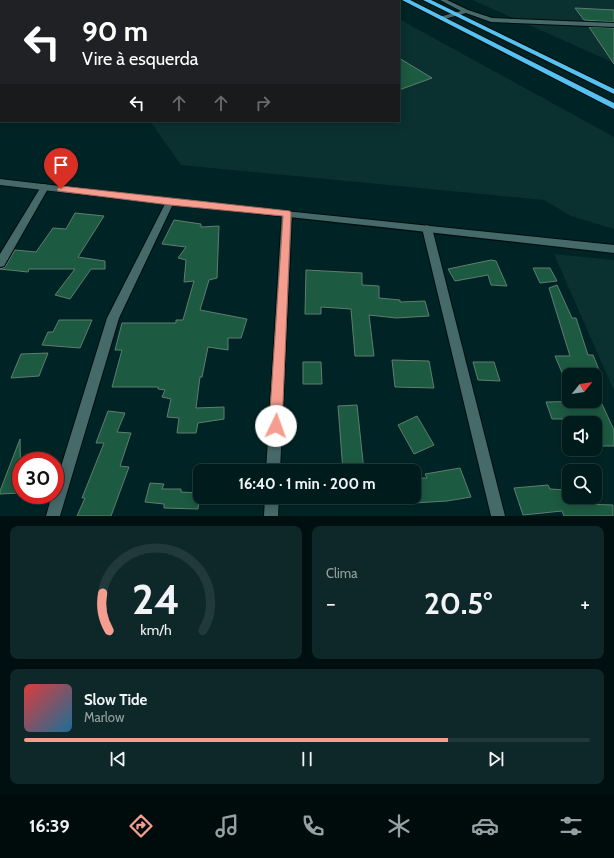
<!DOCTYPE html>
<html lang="pt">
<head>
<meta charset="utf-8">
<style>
	:root { --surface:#001b1c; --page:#0e2829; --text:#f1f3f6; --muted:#95a1a3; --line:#22393b; --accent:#f59d8f }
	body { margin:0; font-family:Cabin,sans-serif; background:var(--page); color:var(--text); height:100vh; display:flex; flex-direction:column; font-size:15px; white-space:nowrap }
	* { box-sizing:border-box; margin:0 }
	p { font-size:13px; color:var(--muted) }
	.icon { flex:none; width:22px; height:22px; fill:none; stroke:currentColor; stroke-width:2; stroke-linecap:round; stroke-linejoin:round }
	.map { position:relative; height:516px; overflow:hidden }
	.drawer { display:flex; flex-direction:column; gap:10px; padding:10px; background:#000f0f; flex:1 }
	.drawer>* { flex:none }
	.hud { position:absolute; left:0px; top:0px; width:400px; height:122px; box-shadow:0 2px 10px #0003,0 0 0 1px var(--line); background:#202124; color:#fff; overflow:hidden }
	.needle { width:26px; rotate:60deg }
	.tools { position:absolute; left:562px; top:368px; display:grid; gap:8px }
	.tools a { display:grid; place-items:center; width:40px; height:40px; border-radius:8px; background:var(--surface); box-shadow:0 2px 10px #0003,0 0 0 1px var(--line); font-size:20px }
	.speed { position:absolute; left:12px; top:452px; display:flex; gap:8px; font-size:20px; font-weight:700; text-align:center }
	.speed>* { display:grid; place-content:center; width:52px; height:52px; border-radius:50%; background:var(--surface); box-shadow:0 2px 10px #0003,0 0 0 1px var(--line); line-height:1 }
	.speed .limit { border:6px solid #d22; background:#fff; color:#111 }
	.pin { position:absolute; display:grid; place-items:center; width:34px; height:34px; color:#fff; margin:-41px -17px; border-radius:50% 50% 50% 0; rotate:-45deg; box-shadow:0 0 4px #0007 }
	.pin .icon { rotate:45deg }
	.me { position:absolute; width:44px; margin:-22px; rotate:3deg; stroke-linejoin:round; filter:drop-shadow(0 0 3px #0008) }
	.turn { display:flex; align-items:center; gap:14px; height:84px; padding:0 16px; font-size:18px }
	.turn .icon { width:52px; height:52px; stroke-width:2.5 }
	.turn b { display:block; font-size:28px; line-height:34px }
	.lanes { display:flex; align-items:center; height:38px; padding:0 16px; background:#0003; justify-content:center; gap:20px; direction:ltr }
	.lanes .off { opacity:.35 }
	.big { font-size:30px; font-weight:700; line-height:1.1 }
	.drawer .tile { flex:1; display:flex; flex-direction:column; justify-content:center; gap:6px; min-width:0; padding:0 14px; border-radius:8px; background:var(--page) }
	.drawer .dial { align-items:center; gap:0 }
	.dial svg { height:104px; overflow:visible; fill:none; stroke:var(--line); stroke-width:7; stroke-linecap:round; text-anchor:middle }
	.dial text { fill:var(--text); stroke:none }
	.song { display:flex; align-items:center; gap:12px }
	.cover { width:48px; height:48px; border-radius:6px; background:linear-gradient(135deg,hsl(0 70% 55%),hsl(200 70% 35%)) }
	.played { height:4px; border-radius:2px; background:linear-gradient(90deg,var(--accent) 75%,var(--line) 75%) }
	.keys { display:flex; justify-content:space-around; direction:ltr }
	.heat { display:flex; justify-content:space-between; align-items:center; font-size:22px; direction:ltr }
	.drawer .tiles { flex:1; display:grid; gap:10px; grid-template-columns:1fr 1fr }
	.tile:last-child { grid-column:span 2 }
	.trip { position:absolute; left:193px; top:464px; width:228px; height:40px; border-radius:8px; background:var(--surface); box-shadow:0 2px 10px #0003,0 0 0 1px var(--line); font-weight:700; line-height:40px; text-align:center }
	.menu { display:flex; height:64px; justify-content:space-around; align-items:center; background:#000b0b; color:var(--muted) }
	.menu .icon { width:28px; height:28px }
	.menu .current { color:var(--accent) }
	.menu b { font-size:18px; color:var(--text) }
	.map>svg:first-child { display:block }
</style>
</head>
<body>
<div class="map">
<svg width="614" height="516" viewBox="0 0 614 516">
	<rect width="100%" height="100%" fill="#002425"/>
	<g fill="#0b3030">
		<path d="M88,0H365L367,1H83Z"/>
		<path d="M472,0H614V63L518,20Z"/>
		<path d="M399,19L614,137V229L571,216L544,200L181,165L150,121H399Z"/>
		<path d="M554,254L614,260V391Z"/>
	</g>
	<g fill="#1c5a41" stroke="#607d6e">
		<path d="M575,8L614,10V22L584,20Z"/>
		<path d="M589,27L614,28V64Z"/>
		<path d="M399,58L432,78L399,90Z"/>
		<path d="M75,213L104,216L78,257L105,261V269H91L70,299L55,295L75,269H29L28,272L0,269L5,267L15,250L36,252L53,228L66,229Z"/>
		<path d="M174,220L201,224V227L219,226L217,278L209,280L200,310L247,319L241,338H228V350L208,347L202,377H200L196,408L224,407V419L198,423L196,433H177L179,418L167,417L171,399L162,397L165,390L158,389V387H112L122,350H115L122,323H176V320H183L194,281L184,282L186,260L178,258L186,247L162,244Z"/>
		<path d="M491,260L496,261L507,286L491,285L488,275L455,281L448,269Z"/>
		<path d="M533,268H550L557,281L540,283Z"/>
		<path d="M306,270L362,273V285L379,286V298L400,300V302L425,301L429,316L396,318L369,315L374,356H355L351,309L321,307V314H305Z"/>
		<path d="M557,285L572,318H576L588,355H593L601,375H563L555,356H570L549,288Z"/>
		<path d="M59,320H92L80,348L42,345L48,332H53Z"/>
		<path d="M48,353L39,376L11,378L21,354Z"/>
		<path d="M392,360L429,361L434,388L395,387Z"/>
		<path d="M303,362H321L322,384H303Z"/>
		<path d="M473,362H494L500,381L478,380Z"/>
		<path d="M595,389L614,430V446H595V423H584L582,419H552L546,402L595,401Z"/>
		<path d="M357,405L364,471H343L338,406Z"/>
		<path d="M108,411L125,413L117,432L131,433L120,466L129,467L111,516H77L85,498H82L104,443H96Z"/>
		<path d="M417,416L434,445L414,454L398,425Z"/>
		<path d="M20,439L21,493L0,494V491Z"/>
		<path d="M460,468L471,497L447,501L414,503V478H427L425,474Z"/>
		<path d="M150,483L164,484L162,489H181V492L200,493L198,509L164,508V504L145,502Z"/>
		<path d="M548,485L550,489L569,490V497H581L584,504L613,505V516H564L562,511L523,515L514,488Z"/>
	</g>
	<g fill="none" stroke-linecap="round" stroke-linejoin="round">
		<g stroke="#000c0d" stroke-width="2">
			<g id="street">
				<path d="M440,0H447L468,10L492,18L614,23V27L491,22L466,13L441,20L438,18L439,17L461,11Z"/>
				<path d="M45,184L49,187L4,266L0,267V254L42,185Z"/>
				<path d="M170,199L174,202L119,318L60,516H46L52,495H55V486L107,318L166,202Z"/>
				<path d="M287,210L292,213L280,471H266L282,213Z"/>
				<path d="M427,225L432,228L505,516H491L422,228Z"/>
				<path d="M265,497H279L278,516H264Z"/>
			</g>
		</g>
		<g stroke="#000c0d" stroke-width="2">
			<path id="secondary" d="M0,179L170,199L614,245V253C409,229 204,209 0,185Z"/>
		</g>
		<g stroke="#000c0d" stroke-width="2">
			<g id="highway">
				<path d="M402,0H410L614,103V109Z"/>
				<path d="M423,0H431L614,89V94Z"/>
			</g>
		</g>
		<use href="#street" fill="#46696a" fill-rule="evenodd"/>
		<use href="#secondary" fill="#46696a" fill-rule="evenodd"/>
		<use href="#highway" fill="#55c2f1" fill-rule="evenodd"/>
	</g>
	<path fill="#f59d8f" stroke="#9f665d" d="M61,186L290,211L291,213L282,426L280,430L276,432L271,430L269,426L283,216L170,205L58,191L57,189Z"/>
</svg>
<div class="tools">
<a><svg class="needle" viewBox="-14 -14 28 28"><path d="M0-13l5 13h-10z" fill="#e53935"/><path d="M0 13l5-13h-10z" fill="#95a1a3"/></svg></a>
<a><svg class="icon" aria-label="sound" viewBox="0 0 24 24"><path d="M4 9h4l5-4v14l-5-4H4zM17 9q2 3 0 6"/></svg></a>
<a><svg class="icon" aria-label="search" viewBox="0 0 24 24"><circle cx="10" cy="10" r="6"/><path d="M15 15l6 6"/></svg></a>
</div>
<div class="speed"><div class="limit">30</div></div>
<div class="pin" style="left:61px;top:189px;background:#d93025"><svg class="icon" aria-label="arrive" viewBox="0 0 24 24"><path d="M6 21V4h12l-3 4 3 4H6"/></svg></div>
<svg class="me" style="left:276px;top:426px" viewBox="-20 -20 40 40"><circle r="19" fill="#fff"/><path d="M0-13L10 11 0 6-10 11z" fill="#f59d8f"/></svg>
<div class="trip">16:40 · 1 min · 200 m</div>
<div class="hud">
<div class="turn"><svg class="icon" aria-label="left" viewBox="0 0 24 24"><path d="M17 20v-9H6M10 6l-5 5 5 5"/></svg><div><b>90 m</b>Vire à esquerda</div></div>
<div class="lanes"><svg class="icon" aria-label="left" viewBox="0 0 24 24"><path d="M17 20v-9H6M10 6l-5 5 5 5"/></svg><svg class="icon off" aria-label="ahead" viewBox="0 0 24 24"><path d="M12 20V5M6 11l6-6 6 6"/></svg><svg class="icon off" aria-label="ahead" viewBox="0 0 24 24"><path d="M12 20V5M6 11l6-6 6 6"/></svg><svg class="icon off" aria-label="right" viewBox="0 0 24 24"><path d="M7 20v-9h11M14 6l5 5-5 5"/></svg></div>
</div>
</div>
<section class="drawer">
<div class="tiles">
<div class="tile dial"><svg viewBox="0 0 100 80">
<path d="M14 69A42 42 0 1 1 86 69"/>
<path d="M14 69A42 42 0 0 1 9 40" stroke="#f59d8f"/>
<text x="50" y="56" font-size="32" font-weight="700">24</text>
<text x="50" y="72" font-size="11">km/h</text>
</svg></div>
<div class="tile"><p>Clima</p>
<div class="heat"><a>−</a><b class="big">20.5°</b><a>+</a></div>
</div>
<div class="tile">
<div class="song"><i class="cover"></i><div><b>Slow Tide</b><p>Marlow</p></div></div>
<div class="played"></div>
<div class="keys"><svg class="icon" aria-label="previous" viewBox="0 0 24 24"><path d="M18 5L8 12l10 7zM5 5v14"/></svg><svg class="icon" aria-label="pause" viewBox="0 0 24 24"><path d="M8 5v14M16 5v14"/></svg><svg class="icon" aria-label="next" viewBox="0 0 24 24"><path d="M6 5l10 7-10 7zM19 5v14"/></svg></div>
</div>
</div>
</section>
<nav class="menu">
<b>16:39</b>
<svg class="icon current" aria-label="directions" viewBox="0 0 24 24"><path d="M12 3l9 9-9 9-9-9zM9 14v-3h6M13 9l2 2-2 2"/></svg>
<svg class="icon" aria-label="music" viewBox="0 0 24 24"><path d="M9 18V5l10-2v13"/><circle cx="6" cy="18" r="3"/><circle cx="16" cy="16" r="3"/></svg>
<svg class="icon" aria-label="phone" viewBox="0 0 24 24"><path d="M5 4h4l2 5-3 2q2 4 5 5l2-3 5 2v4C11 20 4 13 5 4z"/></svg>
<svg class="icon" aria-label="climate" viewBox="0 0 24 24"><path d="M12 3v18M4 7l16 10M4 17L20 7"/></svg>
<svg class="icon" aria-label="car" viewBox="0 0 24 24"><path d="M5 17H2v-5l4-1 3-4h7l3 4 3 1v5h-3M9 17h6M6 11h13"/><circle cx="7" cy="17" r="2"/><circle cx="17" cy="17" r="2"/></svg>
<svg class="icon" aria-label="filters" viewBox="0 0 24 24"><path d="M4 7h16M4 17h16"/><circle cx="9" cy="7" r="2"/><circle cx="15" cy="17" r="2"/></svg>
</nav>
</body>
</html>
